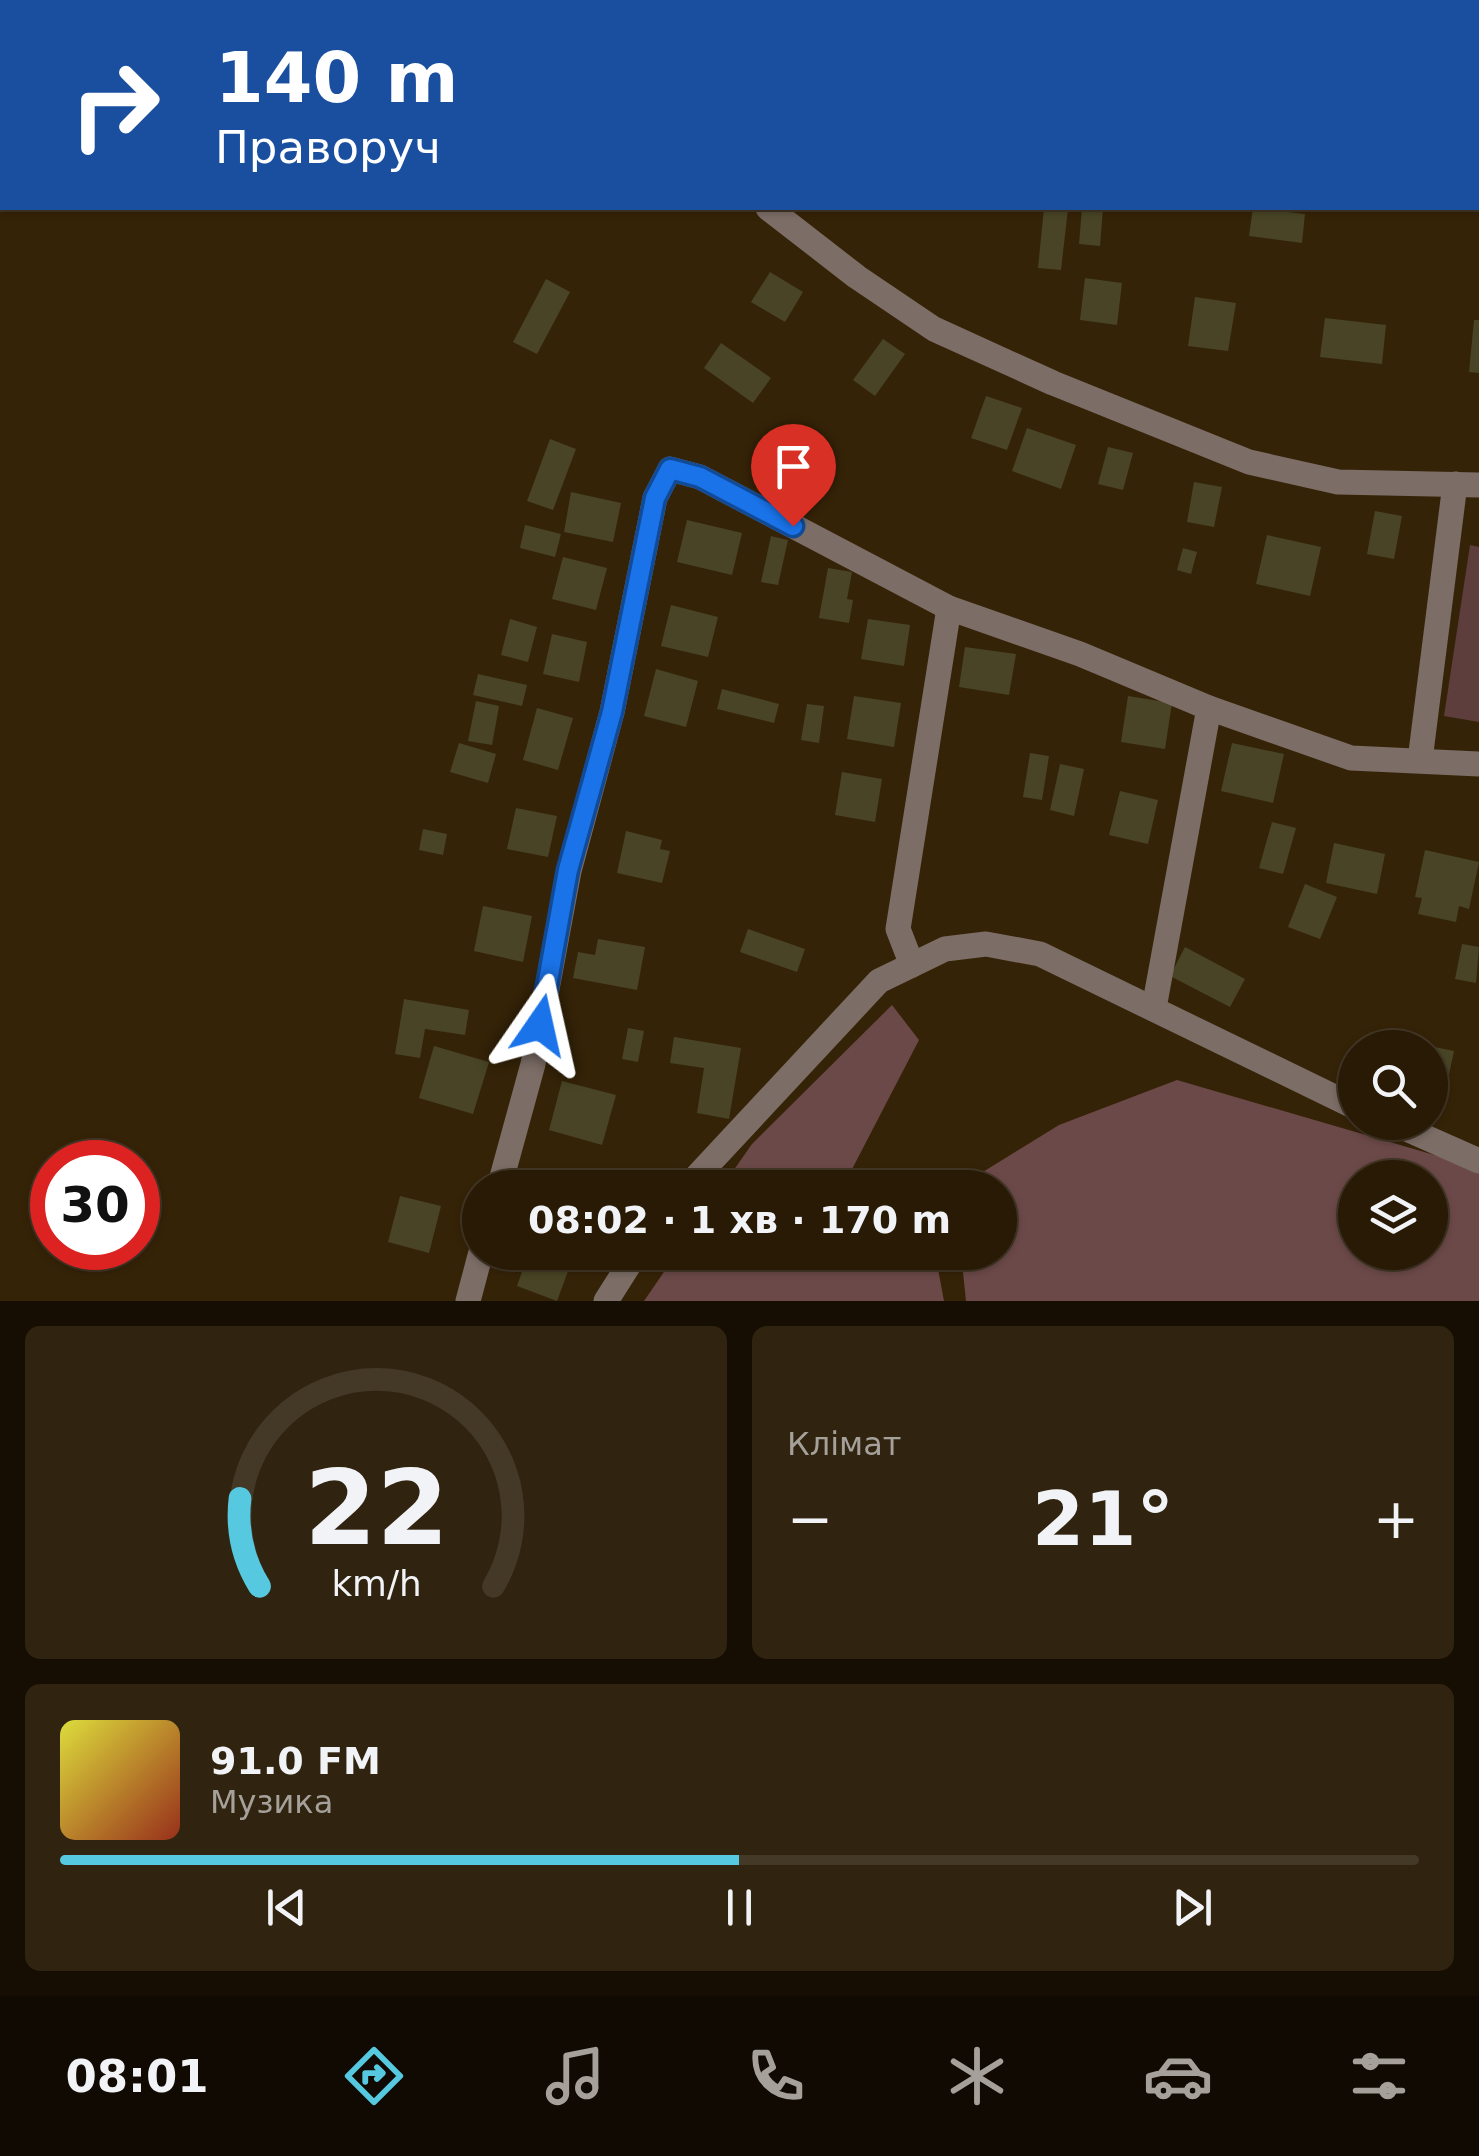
<!DOCTYPE html>
<html lang="uk">
<head>
<meta charset="utf-8">
<style>
	:root { --surface:#281a05; --page:#30230f; --text:#f1f3f6; --muted:#a5a19a; --line:#443827; --accent:#56c9e1 }
	body { margin:0; font-family:"DejaVu Sans",sans-serif; background:var(--page); color:var(--text); height:100vh; display:flex; flex-direction:column; font-size:38px; white-space:nowrap }
	* { box-sizing:border-box; margin:0 }
	p { font-size:32px; color:var(--muted) }
	.icon { flex:none; width:55px; height:55px; fill:none; stroke:currentColor; stroke-width:2; stroke-linecap:round; stroke-linejoin:round }
	.map { position:relative; height:1301px; overflow:hidden }
	.side { display:flex; flex-direction:column; gap:25px; padding:25px; background:#160e03; flex:1 }
	.side>* { flex:none }
	.banner { position:absolute; left:0px; top:0px; width:1480px; height:210px; box-shadow:0 2px 8px #0004,0 0 0 2px var(--line); background:#1a4fa0; color:#fff; overflow:hidden }
	.controls { position:absolute; left:1338px; top:1030px; display:grid; gap:20px }
	.controls a { display:grid; place-items:center; width:110px; height:110px; border-radius:50%; background:var(--surface); box-shadow:0 2px 8px #0004,0 0 0 2px var(--line); font-size:50px }
	.speed { position:absolute; left:30px; top:1140px; display:flex; gap:20px; font-size:50px; font-weight:700; text-align:center }
	.speed>* { display:grid; place-content:center; width:130px; height:130px; border-radius:50%; background:var(--surface); box-shadow:0 2px 8px #0004,0 0 0 2px var(--line); line-height:1 }
	.speed .limit { border:15px solid #d22; background:#fff; color:#111 }
	.pin { position:absolute; display:grid; place-items:center; width:85px; height:85px; color:#fff; margin:-102px -42px; border-radius:50% 50% 50% 0; rotate:-45deg; box-shadow:0 0 10px #0007 }
	.pin .icon { rotate:45deg }
	.me { position:absolute; width:110px; margin:-55px; rotate:11deg; stroke-linejoin:round; filter:drop-shadow(0 0 8px #0008) }
	.turn { display:flex; align-items:center; gap:35px; height:210px; padding:0 50px; font-size:45px }
	.turn .icon { width:130px; height:130px; stroke-width:2.5 }
	.turn b { display:block; font-size:70px; line-height:85px }
	.big { font-size:75px; font-weight:800; line-height:1.1 }
	.side .tile { flex:1; display:flex; flex-direction:column; justify-content:center; gap:15px; min-width:0; padding:0 35px; border-radius:15px; background:var(--page) }
	.side .dial { align-items:center; gap:0 }
	.dial svg { height:260px; overflow:visible; fill:none; stroke:var(--line); stroke-width:7; stroke-linecap:round; text-anchor:middle }
	.dial text { fill:var(--text); stroke:none }
	.song { display:flex; align-items:center; gap:30px }
	.cover { width:120px; height:120px; border-radius:15px; background:linear-gradient(135deg,hsl(60 70% 55%),hsl(10 70% 35%)) }
	.played { height:10px; border-radius:5px; background:linear-gradient(90deg,var(--accent) 50%,var(--line) 50%) }
	.keys { display:flex; justify-content:space-around; direction:ltr }
	.heat { display:flex; justify-content:space-between; align-items:center; font-size:55px; direction:ltr }
	.side .tiles { flex:1; display:grid; gap:25px; grid-template-columns:1fr 1fr }
	.tile:last-child { grid-column:span 2 }
	.trip { position:absolute; left:462px; top:1170px; width:555px; height:100px; border-radius:50px; background:var(--surface); box-shadow:0 2px 8px #0004,0 0 0 2px var(--line); font-weight:800; line-height:100px; text-align:center }
	.tabs { display:flex; height:160px; justify-content:space-around; align-items:center; background:#100a02; color:var(--muted) }
	.tabs .icon { width:70px; height:70px }
	.tabs .active { color:var(--accent) }
	.tabs b { font-size:45px; color:var(--text) }
	.map>svg:first-child { display:block }
</style>
</head>
<body>
<div class="map">
<svg width="1479" height="1301" viewBox="0 0 1479 1301">
	<rect width="100%" height="100%" fill="#352307"/>
	<path fill="#5e3d3d" d="M1470,545L1479,547V722L1444,716Z"/>
	<g fill="#6b4948" fill-rule="evenodd">
		<path d="M892,1005L919,1040L849,1175L862,1187H722L752,1144Z"/>
		<path d="M1177,1080L1479,1168V1301H966L961,1253L1000,1252V1188H957L1059,1125ZM1355,1178H1430V1252H1355Z"/>
		<path d="M677,1253H935L944,1301H644Z"/>
	</g>
	<g fill="#484425">
		<path d="M1044,208L1068,209L1061,270L1038,268Z"/>
		<path d="M1082,208H1103L1100,246L1079,244Z"/>
		<path d="M1253,208L1305,214L1302,243L1249,236Z"/>
		<path d="M770,272L803,292L785,322L751,302Z"/>
		<path d="M1085,278L1122,283L1117,325L1080,320Z"/>
		<path d="M546,279L570,292L537,354L513,342Z"/>
		<path d="M1195,297L1236,303L1228,351L1188,346Z"/>
		<path d="M1325,318L1386,325L1382,364L1320,357Z"/>
		<path d="M1474,320H1479V373L1469,372Z"/>
		<path d="M883,339L905,354L875,396L853,380Z"/>
		<path d="M721,343L771,378L753,403L704,368Z"/>
		<path d="M986,396L1022,408L1007,450L971,438Z"/>
		<path d="M1027,428L1076,445L1061,489L1012,471Z"/>
		<path d="M550,439L576,449L553,510L527,501Z"/>
		<path d="M1108,447L1133,453L1123,490L1098,484Z"/>
		<path d="M1194,482L1222,487L1214,527L1187,522Z"/>
		<path d="M571,492L621,503L613,542L564,532Z"/>
		<path d="M1375,511L1402,516L1394,559L1367,554Z"/>
		<path d="M687,520L742,533L732,575L677,562Z"/>
		<path d="M525,525L561,534L555,557L520,548Z"/>
		<path d="M1267,535L1321,547L1310,596L1256,584Z"/>
		<path d="M771,536L788,540L778,585L761,582Z"/>
		<path d="M1183,548L1197,552L1191,574L1177,570Z"/>
		<path d="M563,557L607,568L596,610L552,599Z"/>
		<path d="M828,568L852,572L847,599L853,600L849,623L819,618Z"/>
		<path d="M671,605L718,617L708,657L661,646Z"/>
		<path d="M510,619L537,627L528,662L501,655Z"/>
		<path d="M868,619L910,625L904,666L861,659Z"/>
		<path d="M552,634L587,642L579,682L543,674Z"/>
		<path d="M965,647L1016,654L1009,695L959,687Z"/>
		<path d="M656,669L698,681L686,727L644,716Z"/>
		<path d="M478,674L527,685L522,706L473,695Z"/>
		<path d="M722,689L779,704L774,723L717,709Z"/>
		<path d="M854,696L901,703L894,747L847,739Z"/>
		<path d="M1128,696L1172,703L1165,749L1121,742Z"/>
		<path d="M476,701L499,706L492,745L468,741Z"/>
		<path d="M807,704L824,706L819,743L801,740Z"/>
		<path d="M537,708L573,718L558,770L523,760Z"/>
		<path d="M459,743L496,754L488,783L450,772Z"/>
		<path d="M1232,743L1284,754L1273,803L1221,791Z"/>
		<path d="M1030,753L1049,756L1042,800L1023,797Z"/>
		<path d="M1060,764L1084,769L1074,816L1050,810Z"/>
		<path d="M842,772L882,779L875,822L835,815Z"/>
		<path d="M1120,791L1158,800L1148,844L1109,835Z"/>
		<path d="M516,808L557,816L548,857L507,849Z"/>
		<path d="M1272,822L1296,828L1283,874L1259,868Z"/>
		<path d="M423,829L447,834L443,855L419,850Z"/>
		<path d="M626,831L662,840L660,849L670,851L662,883L617,873Z"/>
		<path d="M1334,843L1385,854L1377,894L1326,883Z"/>
		<path d="M1425,850L1479,862L1469,909L1459,906L1456,922L1418,914L1422,898L1415,897Z"/>
		<path d="M1305,884L1337,897L1320,939L1288,927Z"/>
		<path d="M483,906L532,916L523,962L474,951Z"/>
		<path d="M748,929L805,949L797,972L740,952Z"/>
		<path d="M598,939L645,947L637,990L573,978L578,952L595,955Z"/>
		<path d="M1462,944L1479,947L1476,983L1455,979Z"/>
		<path d="M1185,947L1245,979L1230,1007L1170,976Z"/>
		<path d="M404,999L469,1010L465,1035L425,1029L420,1058L395,1054Z"/>
		<path d="M628,1028L644,1031L638,1062L622,1059Z"/>
		<path d="M674,1037L741,1048L729,1119L697,1113L704,1068L670,1063Z"/>
		<path d="M434,1046L489,1062L473,1114L419,1098Z"/>
		<path d="M1430,1046L1454,1051L1448,1079L1430,1076Z"/>
		<path d="M562,1081L616,1095L602,1145L549,1130Z"/>
		<path d="M400,1196L441,1206L429,1253L388,1242Z"/>
		<path d="M529,1252L570,1266L557,1301L517,1286Z"/>
	</g>
	<g fill="none" stroke-linecap="round" stroke-linejoin="round">
		<g stroke="#7c6d66" stroke-width="25">
			<path d="M507,0L509,2"/>
			<path d="M755,2V0"/>
			<path d="M768,208L857,277L934,329L1053,383L1249,462L1338,482L1479,485"/>
			<path d="M1420,760L1455,484"/>
			<path d="M912,965L898,929L949,608"/>
			<path d="M1154,1008L1209,708"/>
			<path d="M1391,1122L1479,1161"/>
			<path d="M499,1188L533,1064L569,871L612,712L655,498L670,469L700,477L949,608L1080,654L1209,708L1351,758L1479,764"/>
			<path d="M686,1188L879,981L945,949L986,944L1040,954L1355,1107"/>
			<path d="M468,1301L481,1252"/>
			<path d="M606,1301L637,1252"/>
		</g>
	</g>
	<g fill="none" stroke-linecap="round" stroke-linejoin="round">
		<g stroke="#114b97" stroke-width="25">
			<path id="route" d="M540,1025L568,870L612,712L655,498L670,469L700,477L793,526"/>
		</g>
		<use href="#route" stroke="#1a73e8" stroke-width="18"/>
	</g>
</svg>
<div class="controls">
<a><svg class="icon" aria-label="search" viewBox="0 0 24 24"><circle cx="10" cy="10" r="6"/><path d="M15 15l6 6"/></svg></a>
<a><svg class="icon" aria-label="layers" viewBox="0 0 24 24"><path d="M12 4l9 5-9 5-9-5zM3 14l9 5 9-5"/></svg></a>
</div>
<div class="speed"><div class="limit">30</div></div>
<div class="pin" style="left:793px;top:526px;background:#d93025"><svg class="icon" aria-label="arrive" viewBox="0 0 24 24"><path d="M6 21V4h12l-3 4 3 4H6"/></svg></div>
<svg class="me" style="left:540px;top:1025px" viewBox="-20 -20 40 40"><path d="M0-17L14 15 0 8-14 15z" fill="#1a73e8" stroke="#fff" stroke-width="4"/></svg>
<div class="trip">08:02 · 1 хв · 170 m</div>
<div class="banner">
<div class="turn"><svg class="icon" aria-label="right" viewBox="0 0 24 24"><path d="M7 20v-9h11M14 6l5 5-5 5"/></svg><div><b>140 m</b>Праворуч</div></div>
</div>
</div>
<section class="side">
<div class="tiles">
<div class="tile dial"><svg viewBox="0 0 100 80">
<path d="M14 69A42 42 0 1 1 86 69"/>
<path d="M14 69A42 42 0 0 1 8 42" stroke="#56c9e1"/>
<text x="50" y="56" font-size="32" font-weight="700">22</text>
<text x="50" y="72" font-size="11">km/h</text>
</svg></div>
<div class="tile"><p>Клімат</p>
<div class="heat"><a>−</a><b class="big">21°</b><a>+</a></div>
</div>
<div class="tile">
<div class="song"><i class="cover"></i><div><b>91.0 FM</b><p>Музика</p></div></div>
<div class="played"></div>
<div class="keys"><svg class="icon" aria-label="previous" viewBox="0 0 24 24"><path d="M18 5L8 12l10 7zM5 5v14"/></svg><svg class="icon" aria-label="pause" viewBox="0 0 24 24"><path d="M8 5v14M16 5v14"/></svg><svg class="icon" aria-label="next" viewBox="0 0 24 24"><path d="M6 5l10 7-10 7zM19 5v14"/></svg></div>
</div>
</div>
</section>
<nav class="tabs">
<b>08:01</b>
<svg class="icon active" aria-label="directions" viewBox="0 0 24 24"><path d="M12 3l9 9-9 9-9-9zM9 14v-3h6M13 9l2 2-2 2"/></svg>
<svg class="icon" aria-label="music" viewBox="0 0 24 24"><path d="M9 18V5l10-2v13"/><circle cx="6" cy="18" r="3"/><circle cx="16" cy="16" r="3"/></svg>
<svg class="icon" aria-label="phone" viewBox="0 0 24 24"><path d="M5 4h4l2 5-3 2q2 4 5 5l2-3 5 2v4C11 20 4 13 5 4z"/></svg>
<svg class="icon" aria-label="climate" viewBox="0 0 24 24"><path d="M12 3v18M4 7l16 10M4 17L20 7"/></svg>
<svg class="icon" aria-label="car" viewBox="0 0 24 24"><path d="M5 17H2v-5l4-1 3-4h7l3 4 3 1v5h-3M9 17h6M6 11h13"/><circle cx="7" cy="17" r="2"/><circle cx="17" cy="17" r="2"/></svg>
<svg class="icon" aria-label="filters" viewBox="0 0 24 24"><path d="M4 7h16M4 17h16"/><circle cx="9" cy="7" r="2"/><circle cx="15" cy="17" r="2"/></svg>
</nav>
</body>
</html>
